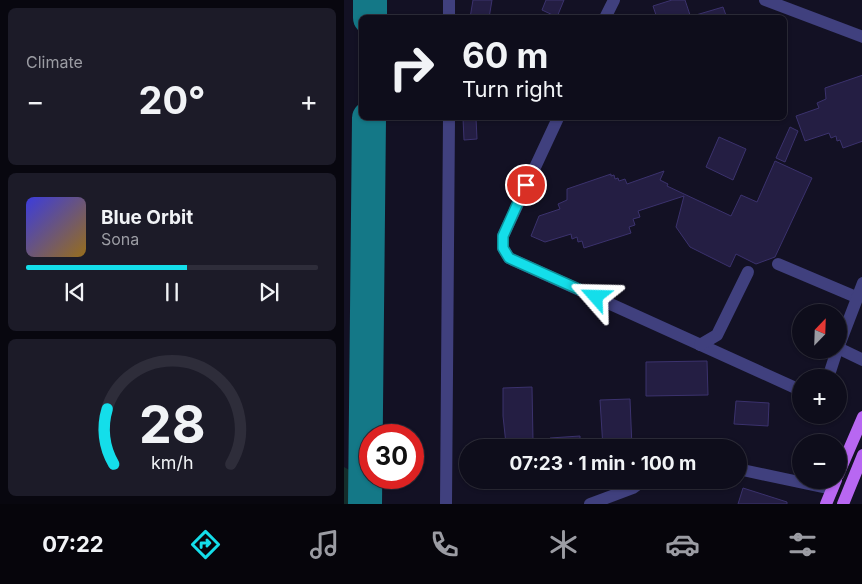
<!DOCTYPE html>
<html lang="en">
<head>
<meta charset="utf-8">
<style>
	:root { --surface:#0e0d1b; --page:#1c1b28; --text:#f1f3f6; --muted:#9b9ca3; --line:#2e2d3a; --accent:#14deea }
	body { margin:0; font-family:Inter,sans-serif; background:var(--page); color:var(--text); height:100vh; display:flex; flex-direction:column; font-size:19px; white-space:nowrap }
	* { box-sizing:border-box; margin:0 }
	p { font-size:16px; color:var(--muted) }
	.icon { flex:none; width:28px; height:28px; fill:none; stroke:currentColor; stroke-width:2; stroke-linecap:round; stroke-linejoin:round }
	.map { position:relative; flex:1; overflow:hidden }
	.side { display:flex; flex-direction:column; gap:8px; padding:8px; background:#08070f; width:344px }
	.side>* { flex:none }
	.banner { position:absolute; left:15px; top:15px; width:428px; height:105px; border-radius:8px; box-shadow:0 1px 4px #0004,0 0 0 1px var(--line); background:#0e0d1b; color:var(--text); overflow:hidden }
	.needle { width:32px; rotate:23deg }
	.buttons { position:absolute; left:448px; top:304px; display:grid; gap:10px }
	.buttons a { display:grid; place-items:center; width:55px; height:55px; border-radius:50%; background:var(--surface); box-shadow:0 1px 4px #0004,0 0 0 1px var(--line); font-size:25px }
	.speed { position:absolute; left:15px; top:424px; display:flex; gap:10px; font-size:25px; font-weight:700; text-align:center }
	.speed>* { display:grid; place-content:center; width:65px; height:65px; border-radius:50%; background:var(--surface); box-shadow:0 1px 4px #0004,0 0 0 1px var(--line); line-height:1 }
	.speed .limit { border:8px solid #d22; background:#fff; color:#111 }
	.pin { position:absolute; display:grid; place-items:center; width:42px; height:42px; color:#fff; margin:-21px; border:2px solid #fff; border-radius:50%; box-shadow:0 1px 5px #0007 }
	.me { position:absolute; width:55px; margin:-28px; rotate:295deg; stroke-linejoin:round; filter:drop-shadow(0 0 4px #0008) }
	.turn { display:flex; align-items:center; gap:18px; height:105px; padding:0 20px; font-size:22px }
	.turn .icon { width:65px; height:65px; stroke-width:2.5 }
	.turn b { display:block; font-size:35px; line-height:42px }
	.big { font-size:38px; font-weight:700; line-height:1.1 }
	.side .card { flex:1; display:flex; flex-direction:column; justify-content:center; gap:8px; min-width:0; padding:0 18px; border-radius:8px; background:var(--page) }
	.side .dial { align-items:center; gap:0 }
	.dial svg { height:130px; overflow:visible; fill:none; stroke:var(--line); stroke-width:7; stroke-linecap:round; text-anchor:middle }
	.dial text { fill:var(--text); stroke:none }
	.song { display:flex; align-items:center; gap:15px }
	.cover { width:60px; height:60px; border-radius:8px; background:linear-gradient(135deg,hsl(240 70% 55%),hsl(40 70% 35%)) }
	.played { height:5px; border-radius:2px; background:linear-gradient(90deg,var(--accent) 55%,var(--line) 55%) }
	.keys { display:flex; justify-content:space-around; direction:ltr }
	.heat { display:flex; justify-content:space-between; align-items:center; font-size:28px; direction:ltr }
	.trip { position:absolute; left:115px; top:439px; width:288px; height:50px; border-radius:25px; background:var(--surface); box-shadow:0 1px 4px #0004,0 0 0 1px var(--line); font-weight:700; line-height:50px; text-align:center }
	.menu { display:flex; height:80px; justify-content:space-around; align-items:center; background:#06050b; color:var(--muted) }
	.menu .icon { width:35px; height:35px }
	.menu .active { color:var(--accent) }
	.menu b { font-size:22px; color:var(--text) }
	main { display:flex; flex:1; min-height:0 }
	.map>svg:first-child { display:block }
</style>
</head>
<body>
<main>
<section class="side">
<div class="card"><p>Climate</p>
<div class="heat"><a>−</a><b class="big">20°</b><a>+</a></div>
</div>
<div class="card">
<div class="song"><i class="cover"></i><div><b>Blue Orbit</b><p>Sona</p></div></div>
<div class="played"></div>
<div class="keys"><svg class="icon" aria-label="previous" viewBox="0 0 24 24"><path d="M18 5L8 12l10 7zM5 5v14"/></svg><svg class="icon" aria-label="pause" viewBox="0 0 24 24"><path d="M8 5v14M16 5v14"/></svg><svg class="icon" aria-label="next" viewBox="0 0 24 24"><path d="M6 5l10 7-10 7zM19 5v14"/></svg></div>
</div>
<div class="card dial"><svg viewBox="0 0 100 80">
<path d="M14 69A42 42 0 1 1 86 69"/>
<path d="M14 69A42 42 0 0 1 10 35" stroke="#14deea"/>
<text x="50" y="56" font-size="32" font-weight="700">28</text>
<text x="50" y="72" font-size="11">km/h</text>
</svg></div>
</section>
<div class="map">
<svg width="519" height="504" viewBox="0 0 519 504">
	<rect width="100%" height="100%" fill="#131124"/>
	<path fill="#142d2b" d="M0,467L9,472V504H0Z"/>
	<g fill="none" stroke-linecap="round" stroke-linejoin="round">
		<g stroke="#147887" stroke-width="34">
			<path d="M26,18V0"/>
			<path d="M21,504L25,118"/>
		</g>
	</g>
	<g fill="#241e43" stroke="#3b326d">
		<path d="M129,0H148L145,18H126Z"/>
		<path d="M202,0H220L213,17L198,10Z"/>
		<path d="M328,0H341L347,18H313L309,6Z"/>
		<path d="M379,7L383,18H353L352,15Z"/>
		<path d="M519,75V141L499,148L496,140L493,141L492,136L487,138L485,133L461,141L452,116L475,108L473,103L482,99L481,88Z"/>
		<path d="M119,118H132L133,139L120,140Z"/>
		<path d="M446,127L454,131L441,162L432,158Z"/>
		<path d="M375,137L402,149L389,180L362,167Z"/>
		<path d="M431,161L468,178L431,257L412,264L392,254L386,267L346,247L332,227L340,196L294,211L296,217L289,219L291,225L285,227L287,233L240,248L238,241L234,242L233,237L228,239L227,234L201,242L187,236L195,216L216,209L214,204L223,200V189L267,174V176L270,175L271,179L274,178L275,181L281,179L283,184L320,171L316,180L324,184L323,186L387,216L397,195L413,202Z"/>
		<path d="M363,361L364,395L302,396V362Z"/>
		<path d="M188,387L189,441L162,444L159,416V388Z"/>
		<path d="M286,399L288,448H259L256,400Z"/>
		<path d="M392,401L425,403L424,426L390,424Z"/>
		<path d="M236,436V448H206V438Z"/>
		<path d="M399,488L443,502V504H394Z"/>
	</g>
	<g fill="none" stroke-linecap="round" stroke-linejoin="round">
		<g stroke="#40407e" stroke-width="12">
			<path d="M421,0L519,37"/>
			<path d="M105,18V0"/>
			<path d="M261,18L270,0"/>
			<path d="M214,118L159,236V248L165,258L456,390"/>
			<path d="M434,264L512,297"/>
			<path d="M356,345L373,335L404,272"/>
			<path d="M494,348L519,283"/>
			<path d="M494,348L519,360"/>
			<path d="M484,378L493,350"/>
			<path d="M394,469L488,489"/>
			<path d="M102,504L105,118"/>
			<path d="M246,504L289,488L300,480"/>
		</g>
		<g stroke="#b867f2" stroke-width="12">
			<path d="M494,475L519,417"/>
			<path d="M482,504L492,480"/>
			<path d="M499,504L519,455"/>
		</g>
	</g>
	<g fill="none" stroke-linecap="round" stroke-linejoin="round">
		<g stroke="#0d9098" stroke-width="12">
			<path id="route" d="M182,185L159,236V248L165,258L252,297"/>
		</g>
		<use href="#route" stroke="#14deea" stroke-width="9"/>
	</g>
</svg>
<div class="buttons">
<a><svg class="needle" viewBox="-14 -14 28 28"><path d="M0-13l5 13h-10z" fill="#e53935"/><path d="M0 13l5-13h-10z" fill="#9b9ca3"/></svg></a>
<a>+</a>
<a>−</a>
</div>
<div class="speed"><div class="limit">30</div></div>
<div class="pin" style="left:182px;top:185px;background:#d93025"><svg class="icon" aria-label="arrive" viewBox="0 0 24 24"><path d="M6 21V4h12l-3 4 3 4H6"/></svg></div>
<svg class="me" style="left:252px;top:297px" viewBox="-20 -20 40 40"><path d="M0-17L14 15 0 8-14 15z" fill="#14deea" stroke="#fff" stroke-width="4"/></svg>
<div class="trip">07:23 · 1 min · 100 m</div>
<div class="banner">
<div class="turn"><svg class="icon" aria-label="right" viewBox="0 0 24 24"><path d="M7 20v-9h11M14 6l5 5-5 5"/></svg><div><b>60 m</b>Turn right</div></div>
</div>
</div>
</main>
<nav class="menu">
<b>07:22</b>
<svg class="icon active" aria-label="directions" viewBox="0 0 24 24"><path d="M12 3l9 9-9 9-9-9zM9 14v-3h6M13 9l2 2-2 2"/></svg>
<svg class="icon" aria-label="music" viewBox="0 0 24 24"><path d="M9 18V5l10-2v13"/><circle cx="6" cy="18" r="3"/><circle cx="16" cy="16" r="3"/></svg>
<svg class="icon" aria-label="phone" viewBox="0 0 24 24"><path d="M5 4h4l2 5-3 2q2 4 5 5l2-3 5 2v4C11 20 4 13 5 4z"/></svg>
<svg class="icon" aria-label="climate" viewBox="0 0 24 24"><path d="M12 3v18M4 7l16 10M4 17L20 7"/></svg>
<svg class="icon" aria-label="car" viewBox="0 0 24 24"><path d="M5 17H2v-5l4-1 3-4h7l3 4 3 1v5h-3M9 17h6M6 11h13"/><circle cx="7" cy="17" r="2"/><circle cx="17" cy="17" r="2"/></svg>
<svg class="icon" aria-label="filters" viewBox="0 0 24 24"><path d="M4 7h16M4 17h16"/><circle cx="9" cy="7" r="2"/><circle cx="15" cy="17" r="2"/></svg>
</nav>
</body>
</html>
